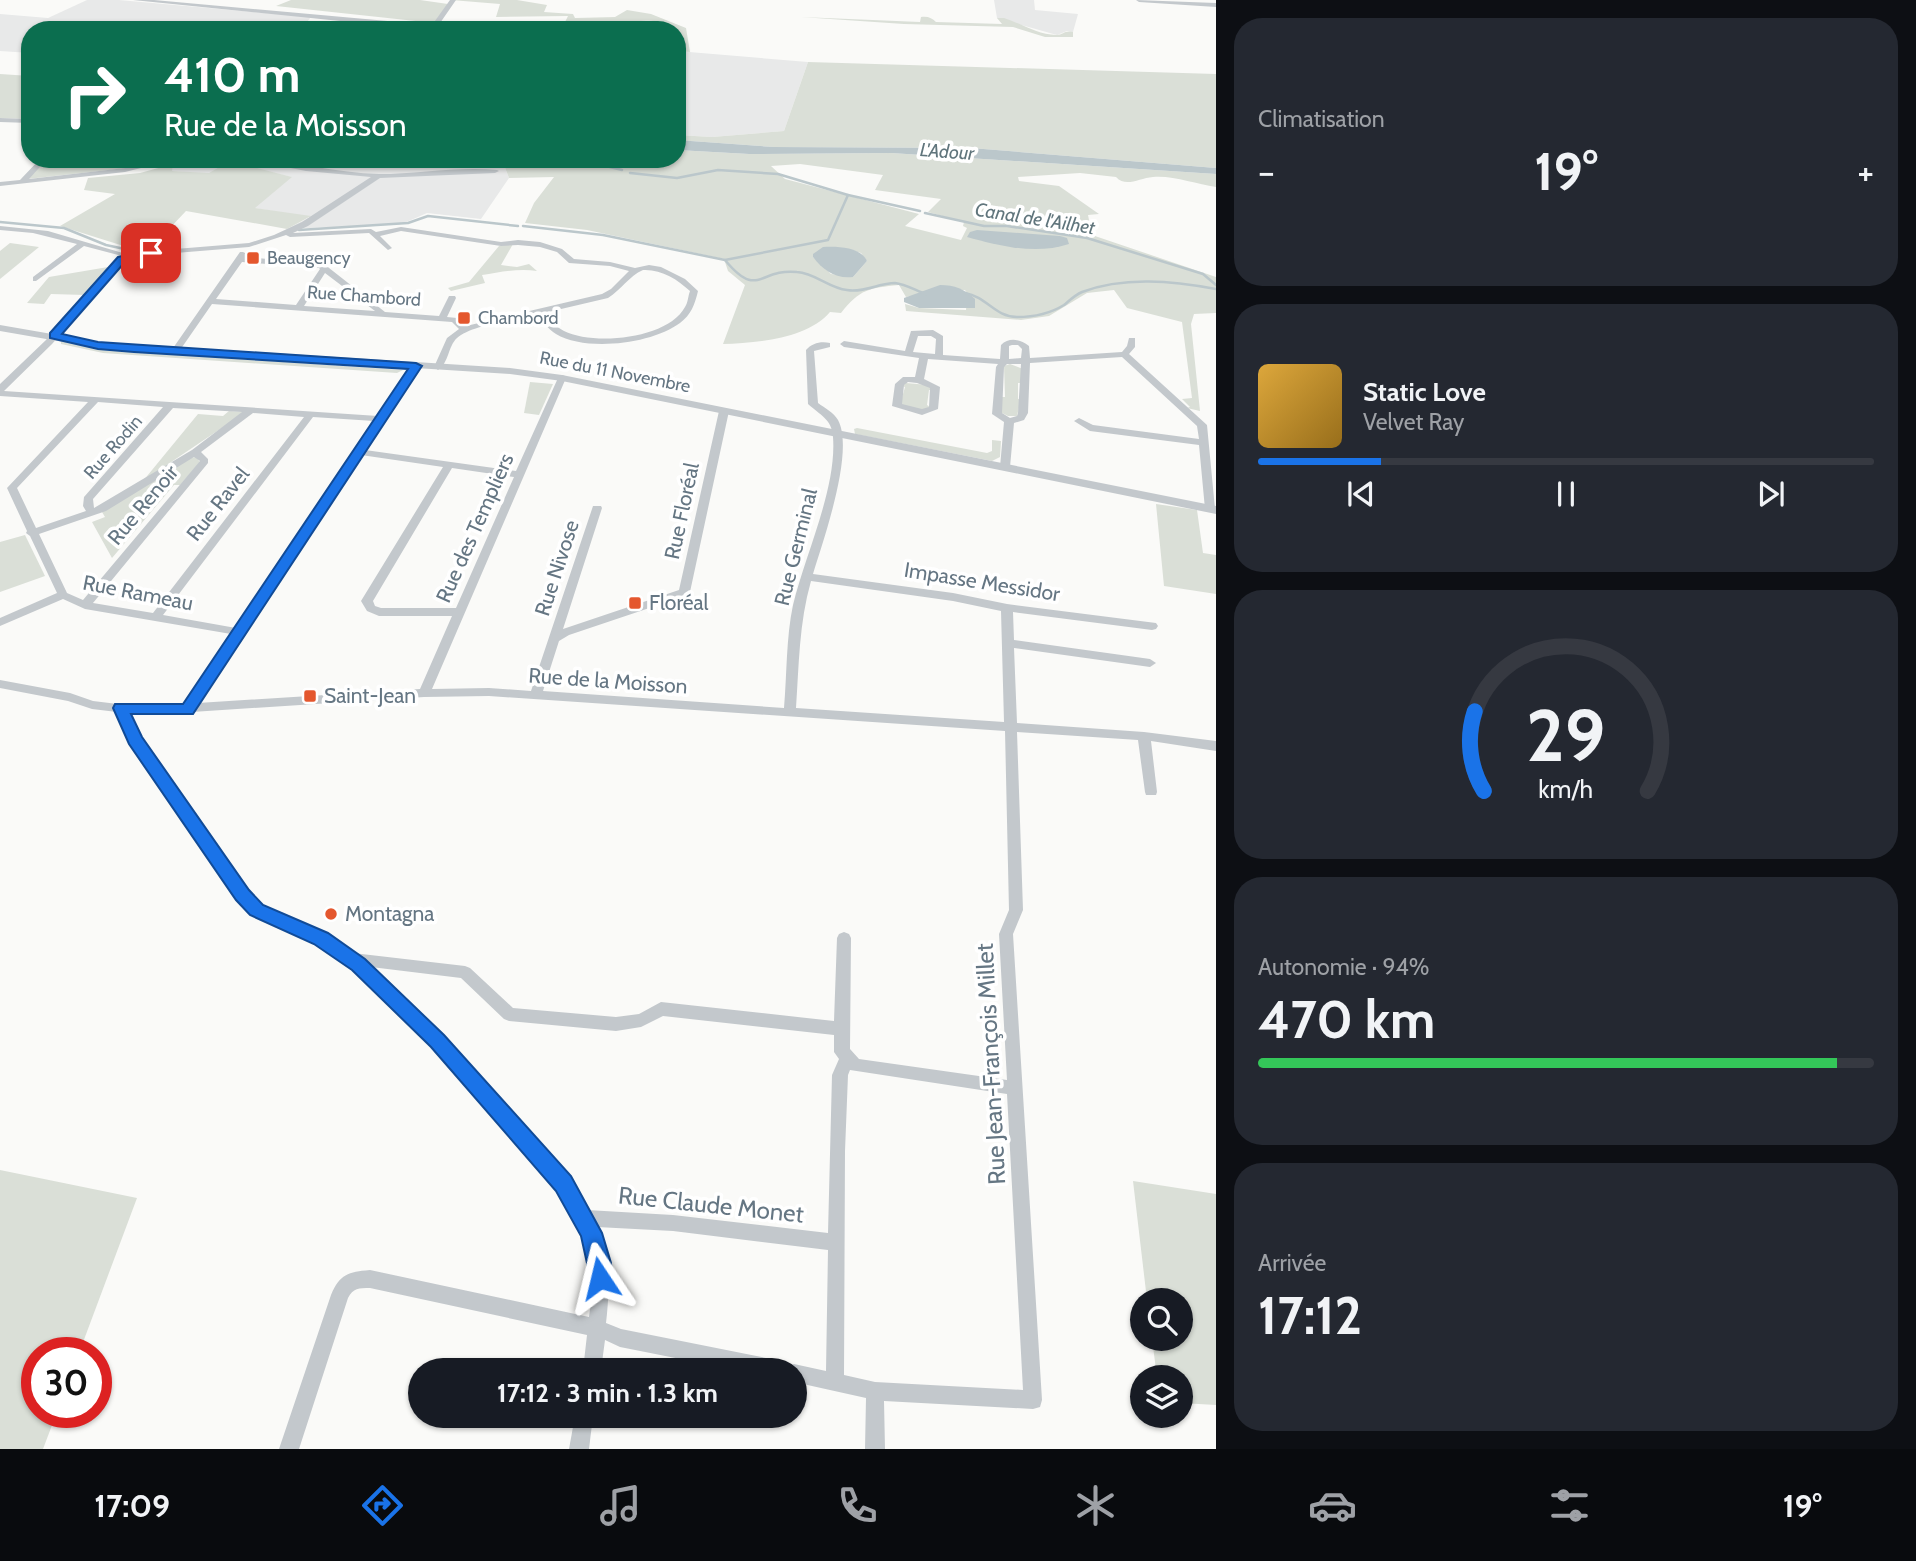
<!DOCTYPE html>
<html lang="fr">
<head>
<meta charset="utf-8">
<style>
	:root { --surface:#171b24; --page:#242831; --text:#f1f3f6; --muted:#9ea1a6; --line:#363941; --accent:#1a73e8 }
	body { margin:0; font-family:Cabin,sans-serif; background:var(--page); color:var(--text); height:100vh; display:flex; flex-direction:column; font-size:26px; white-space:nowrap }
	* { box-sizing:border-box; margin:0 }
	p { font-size:23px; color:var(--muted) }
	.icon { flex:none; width:38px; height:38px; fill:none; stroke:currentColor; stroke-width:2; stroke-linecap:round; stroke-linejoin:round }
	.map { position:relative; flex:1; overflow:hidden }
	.details { display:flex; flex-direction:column; gap:18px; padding:18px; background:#0d0f14; width:700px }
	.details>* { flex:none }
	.top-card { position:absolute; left:21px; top:21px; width:665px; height:147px; border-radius:28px; box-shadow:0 2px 5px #0004; background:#0b6e4f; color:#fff; overflow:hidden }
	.tools { position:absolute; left:1130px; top:1288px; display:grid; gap:14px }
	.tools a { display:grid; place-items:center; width:63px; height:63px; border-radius:50%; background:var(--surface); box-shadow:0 2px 5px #0004; font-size:35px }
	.speed { position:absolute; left:21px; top:1337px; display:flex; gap:14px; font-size:35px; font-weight:700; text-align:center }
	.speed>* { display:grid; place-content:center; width:91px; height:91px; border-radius:50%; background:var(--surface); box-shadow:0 2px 5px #0004; line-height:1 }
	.speed .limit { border:10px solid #d22; background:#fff; color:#111 }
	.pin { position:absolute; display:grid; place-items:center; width:60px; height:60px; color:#fff; margin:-30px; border-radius:14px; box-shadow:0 4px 10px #0006 }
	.me { position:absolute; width:77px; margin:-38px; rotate:350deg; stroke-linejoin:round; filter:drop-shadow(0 0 5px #0008) }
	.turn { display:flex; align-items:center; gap:24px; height:147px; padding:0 28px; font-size:32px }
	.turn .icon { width:91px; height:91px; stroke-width:2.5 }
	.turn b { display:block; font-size:49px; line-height:60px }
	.big { font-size:52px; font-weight:800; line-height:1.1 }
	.details .card { flex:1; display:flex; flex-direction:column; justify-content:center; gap:10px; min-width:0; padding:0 24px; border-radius:28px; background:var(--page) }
	.details .dial { align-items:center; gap:0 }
	.dial svg { height:182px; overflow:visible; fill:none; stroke:var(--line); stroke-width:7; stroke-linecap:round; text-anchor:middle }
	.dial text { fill:var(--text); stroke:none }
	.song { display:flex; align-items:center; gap:21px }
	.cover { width:84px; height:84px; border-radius:10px; background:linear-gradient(135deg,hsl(40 70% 55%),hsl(40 70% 35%)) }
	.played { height:7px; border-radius:4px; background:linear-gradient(90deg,var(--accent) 20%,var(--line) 20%) }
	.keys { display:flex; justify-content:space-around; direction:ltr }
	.heat { display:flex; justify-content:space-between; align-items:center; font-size:38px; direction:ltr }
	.charge { height:10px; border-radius:5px; background:linear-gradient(90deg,#34c759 94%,var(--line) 0) }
	.trip { position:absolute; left:408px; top:1358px; width:399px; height:70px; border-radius:35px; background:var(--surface); box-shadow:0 2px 5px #0004; font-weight:800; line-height:70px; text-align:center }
	.tab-bar { display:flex; height:112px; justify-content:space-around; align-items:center; background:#090b0e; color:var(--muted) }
	.tab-bar .icon { width:49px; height:49px }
	.tab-bar .on { color:var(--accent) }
	.tab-bar b { font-size:32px; color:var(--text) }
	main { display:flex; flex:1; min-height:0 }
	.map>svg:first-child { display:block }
</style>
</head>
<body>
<main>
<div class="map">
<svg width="1216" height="1449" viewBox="0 0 1216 1449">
	<rect width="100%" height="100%" fill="#fafaf8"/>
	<g fill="#e8e9e9">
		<path d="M87,0H119L311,17L303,27L337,29L361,22L429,30H30V53L0,51V14L48,18Z"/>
		<path d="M994,0H1034L1035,10L1078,14L1073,32L1067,31L1057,35L997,18Z"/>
		<path d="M677,51L808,62L784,131L712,137L677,135Z"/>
		<path d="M173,159H492L504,165L509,178L481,219L427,213L402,224L287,229L310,217L254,208L291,177L230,162L209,174L171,171Z"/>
	</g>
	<g fill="#dadfd7" fill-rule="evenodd">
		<path d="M291,0H420L448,4L434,23L276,6Z"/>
		<path d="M451,0H517L547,5L544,12L573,14L575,18L615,17L627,10L651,14L686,28L690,52L677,51V30H662L674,28C659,19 642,20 625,23L627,30H561L568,16L496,17L500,4Z"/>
		<path d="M801,17L920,22L921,17C928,16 932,18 936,22L1002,24L997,18H1004C1020,23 1038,35 1056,35C1064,35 1064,30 1073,32V37H1045L1013,27L904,24Z"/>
		<path d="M808,62L1216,74V168L971,148L774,147L677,140V135L712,137L784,131Z"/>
		<path d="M0,74L30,76V119L0,118Z"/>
		<path d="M677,150L749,154L891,153L1216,174V187C1196,184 1172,175 1153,177C1139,178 1126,188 1116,177L1080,173L1018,177L1019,181L1059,186L1099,214L1088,215L1092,235L1216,277V313L1194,314L1191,324L1200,411L1187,408L1190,407L1182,399L1192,398L1182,322L1127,308L1114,290L1087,293L1049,316L1021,320L906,311L905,304L919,308L966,310L967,293L965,290L906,297L899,285C869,288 860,289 841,313L830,312C807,339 756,343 723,344L745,285L728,271L724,259L587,230L525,223L534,203L554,177L509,178L504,165L492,159H677ZM800,164L883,175L875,190L941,199L928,212L964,222L963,226L967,228L961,240L905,226L919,214L785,179L771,166ZM847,249L861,253L867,261L853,277L831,274L813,257Z"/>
		<path d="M46,159H166L137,167L27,179Z"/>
		<path d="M230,161L292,177L255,208L311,216L287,229L186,211L151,248H130L60,226L115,194L84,190L88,178L140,173L173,164L172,171L209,173Z"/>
		<path d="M10,243L39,247L0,279V251Z"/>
		<path d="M509,244H513L501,265L517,267L529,264L537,271C519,268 500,272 482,275L485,283L451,291L448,288L469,282L499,246Z"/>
		<path d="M108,267L85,295L51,294L44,304L27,303L49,277Z"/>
		<path d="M61,341L106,350L403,370L397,373L103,353L61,344Z"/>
		<path d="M1010,364L1023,369L1022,383H1018V399H1021L1017,416H1008L1000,412L1002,397H1005L1004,366Z"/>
		<path d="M530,382L553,384L539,415L524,413Z"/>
		<path d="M906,383L928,385L933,390H929L927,405L930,407L923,410L900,405L905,387L902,386Z"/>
		<path d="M229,411L242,412L241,415L143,481L198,414L223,416Z"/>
		<path d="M857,428L987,453L992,451V440L1001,441L1000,457L992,461L855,434L854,429Z"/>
		<path d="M196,457L200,462L180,485H174L112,558L92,522L105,517L102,512L190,458Z"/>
		<path d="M1156,504L1197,510L1203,553L1216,555V594L1164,586Z"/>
		<path d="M25,535L45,576L0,592V542Z"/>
		<path d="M0,1170L137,1198L79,1353H37V1412H57L43,1449H0Z"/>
		<path d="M1133,1181L1216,1194V1405L1181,1403V1377H1157L1152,1339H1181V1300H1147Z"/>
	</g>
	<g fill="#bbc7cb">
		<path d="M677,140L774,147L971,148L1216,168V174L891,153L749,154L677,150Z"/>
		<path d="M977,230L1060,236L1067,238L1069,244C1036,255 999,246 967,237L970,232Z"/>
		<path d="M823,247C837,246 861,247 867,261L853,277C835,279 823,270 813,257V254Z"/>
		<path d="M940,285C955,285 964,289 975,299V308H919L904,302V298Z"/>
	</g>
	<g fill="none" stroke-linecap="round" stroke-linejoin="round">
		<path stroke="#bbc7cb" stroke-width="2" d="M576,159L605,166"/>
		<g stroke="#bbc7cb" stroke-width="2.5">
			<path d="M598,164L622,170"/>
			<path d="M630,173L677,178L718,170L778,174L848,195L920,211"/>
			<path d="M925,213L984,226H1007L1087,238L1203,274L1216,285"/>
			<path d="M0,222L64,228L106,245L134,251"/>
			<path d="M523,226L603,235L725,260L828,240L848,195"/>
			<path d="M299,230L408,223L428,216L518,226"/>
			<path d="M725,260C758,300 759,268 797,272C815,273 829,288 847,290C864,293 879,283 895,283C905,284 917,291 926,294"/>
			<path d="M965,293C987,297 995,317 1017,317C1033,317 1051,313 1064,305C1070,300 1075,295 1082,292C1124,276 1173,281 1216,289"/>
		</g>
		<g fill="#c3c8cc" fill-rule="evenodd">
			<path d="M133,0H154L432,25L450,0H456L438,26L467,30H429Z"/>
			<path d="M1136,0L1216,3V7L1139,2Z"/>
			<path d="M0,118L30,119V123L0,122Z"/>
			<path d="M40,159H47L29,179L125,168L164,159H177L125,172L0,186V182L20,180Z"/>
			<path d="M245,159C289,159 334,173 379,174C418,174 459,166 497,170L499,171L495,173L380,178L308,226L293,233L371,229L376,232L401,227L501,242L518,240L540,242L562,249L574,259L610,262L635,268L649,265L661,267L685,279L698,291C695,304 691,315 680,323C652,344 586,352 556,334C548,329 542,321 537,315C517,319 471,325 457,338C448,346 449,363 438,370L434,367L447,338L459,329L452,322L212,304L178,353H172L171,351L240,252H243L247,254L245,257L324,264L385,312L439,316L449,296H455L456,298L447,317L457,318L466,326L602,294L611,289L629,271L610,266L569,263L557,252L540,247L518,245L501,246L401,231L380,236L392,248L388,250L369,233L290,237L286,235L249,247L151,255L125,262L52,344L4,391L378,416L413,364L416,363L420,366L365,450L516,471L558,378L562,375L565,376L566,378L432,689L489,688L531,691L593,506H601L602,508L563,629L679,590L719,411L724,408L729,411L690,592L688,595L569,635L559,641L543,691L784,708C787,674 786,638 793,605C805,555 837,488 833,437C832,419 820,415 808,404L806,350C812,343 821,341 830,343V347L814,351L818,403C825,408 834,413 838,420C855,451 823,541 813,574L953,593L1007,604L1156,623L1158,626L1156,629L1152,630L1013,612L1014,640L1150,659L1156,663L1150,667L1014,648L1017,723L1144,732L1216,741V751L1151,741L1157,792L1156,795H1146L1145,792L1138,740L1017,732L1023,910L1013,934L1042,1400L1040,1407L1033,1409L884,1401L885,1449H865L866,1398L794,1382V1370H736L620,1347L605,1340L601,1370H583L587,1335L370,1288C359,1288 353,1288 348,1298L299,1449H279L331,1295C340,1274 348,1272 370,1270L589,1317L592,1293L590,1263L583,1236L557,1189L432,1046L353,968L316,943L252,914L237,899L131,742L117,712L92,709L68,701L0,688V680L70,693L93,701L142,707L185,704L231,634L85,609L63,599L0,626V618L57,593L30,536L26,533L27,531L7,488L88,402L0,396V384L46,340L119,258L151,251L249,243L274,235L302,222L371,177L306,171ZM242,262L319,268L320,269L296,305L216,299ZM643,270C661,269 677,279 690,291C688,296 688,303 685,307C668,339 594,346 564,331C556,327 550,320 544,313L608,298C621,290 629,276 643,270ZM325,273L375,311L304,306ZM98,402L163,407L84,497L83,506L86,511L36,528L17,488ZM173,408L242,412L192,450L94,508L93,499ZM253,413L304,417L153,613L93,603L208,463V459L201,452ZM313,417L374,421L236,628L163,615ZM361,455L443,467L361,601L367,611L379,616H452L420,689L198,703ZM194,457L200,461L83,600L67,593L39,534L106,511ZM452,468L514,477L456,608H381L375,606L373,601ZM811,581L953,601L1001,611L1004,722L796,708C799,665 799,623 811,581ZM489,696L1005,731L1009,910L999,934L1007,1080L859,1059L850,1049L851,938L849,934L844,932L839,934L837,938L834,1021L661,1002L639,1014L616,1017L513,1008L470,968L465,966L353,953L326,935L262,906L247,891L140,737L130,714L142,715L183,713L187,714L192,712L424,697ZM371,967L461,978L504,1019L509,1021L616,1031L641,1027L663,1016L834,1035V1052L839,1059L832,1075L828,1233L673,1215L587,1210L569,1177L442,1036ZM850,1070L1007,1094L1023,1390L875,1382L844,1375L845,1151L848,1075ZM597,1227L673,1231L828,1250L826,1371L794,1364L789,1366L781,1361L621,1329L606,1323C610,1290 610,1258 597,1227Z"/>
			<path d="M0,226L48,231L126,254L122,256L84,246L36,281H33V277L77,244L33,233L0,230Z"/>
			<path d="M911,331L933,330L943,336V355L1000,359L1001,345C1009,337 1020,339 1029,346L1030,358L1122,352L1127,346L1129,338H1135V347L1129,354L1207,425L1215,509L1210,512L1205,509L1199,445L1090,431L1074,421L1079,418L1093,425L1199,439L1197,426L1122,357L1030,363L1028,413L1024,420L1014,423L1010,467L1005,470L1000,467L1004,422L992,414L996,367L998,364L928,359L924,379L940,387L938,409L922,415L892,406L895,384L903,377H915L919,358L844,347L840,344L844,341L905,351ZM918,336H931L936,339L935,354L913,352ZM1012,345H1018L1022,349L1021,358L1009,359V346ZM1007,364H1021L1018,413L1017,416L1010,418L1002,413L1004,367ZM908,382L917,383L930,388L929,407L922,409L902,404L904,385Z"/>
			<path d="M575,1416H593L589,1449H569Z"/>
		</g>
		<path fill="#c3c8cc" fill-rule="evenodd" d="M0,325L98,342L510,368L562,375L1216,506V514L562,381L510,374L98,348L0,331Z"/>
	</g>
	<path fill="#1a73e8" stroke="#114b97" stroke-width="2" d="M151,250L154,251V255L125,262L62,334L98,342L416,363L422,366L193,714H131L142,737L249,890L263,905L328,933L365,959L444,1035L571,1176L602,1233L611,1263L612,1278L608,1286L600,1289L592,1286L581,1236L556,1191L431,1047L352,970L314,944L250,915L236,900L129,744L113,708L115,704H183L408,369L134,352L98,349L50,338V333L118,257Z"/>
	<g fill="#e4572e" stroke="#fff" stroke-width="2.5">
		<rect x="246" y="251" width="14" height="14" rx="3.5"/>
		<rect x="457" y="311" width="14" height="14" rx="3.5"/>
		<rect x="628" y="596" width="14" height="14" rx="3.5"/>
		<rect x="303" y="689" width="14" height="14" rx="3.5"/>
		<circle cx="331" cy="914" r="7"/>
	</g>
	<g text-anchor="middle" stroke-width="7" stroke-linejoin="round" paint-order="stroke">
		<g font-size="18" fill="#657683" stroke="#fff" text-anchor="start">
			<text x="267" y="264">Beaugency</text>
			<text x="478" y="324">Chambord</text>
		</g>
		<g font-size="18" fill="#657683" stroke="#fff">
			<text transform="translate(364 296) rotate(4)" y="6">Rue Chambord</text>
			<text transform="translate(615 372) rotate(11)" y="6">Rue du 11 Novembre</text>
			<text transform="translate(113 447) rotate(-49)" y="6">Rue Rodin</text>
		</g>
		<g font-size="19" font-style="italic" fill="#60757c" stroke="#fff">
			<text transform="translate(947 151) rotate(4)" y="7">L'Adour</text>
			<text transform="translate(1035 218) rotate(9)" y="7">Canal de l'Ailhet</text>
		</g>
		<g font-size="21" fill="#657683" stroke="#fff">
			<text transform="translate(218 504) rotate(-52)" y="7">Rue Ravel</text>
			<text transform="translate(143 505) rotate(-50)" y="7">Rue Renoir</text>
			<text transform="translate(682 511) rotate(-78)" y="7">Rue Floréal</text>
			<text transform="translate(475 528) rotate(-66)" y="7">Rue des Templiers</text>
			<text transform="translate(796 547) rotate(-76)" y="7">Rue Germinal</text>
			<text transform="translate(557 568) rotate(-72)" y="7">Rue Nivose</text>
			<text transform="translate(982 582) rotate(9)" y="7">Impasse Messidor</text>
			<text transform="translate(138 593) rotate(11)" y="7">Rue Rameau</text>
			<text transform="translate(608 681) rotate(4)" y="7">Rue de la Moisson</text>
		</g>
		<g font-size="21" fill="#657683" stroke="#fff" text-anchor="start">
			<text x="649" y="610">Floréal</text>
			<text x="324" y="703">Saint-Jean</text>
			<text x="345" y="921">Montagna</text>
		</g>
		<g font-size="24" fill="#657683" stroke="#fff">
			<text transform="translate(991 1064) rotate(-93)" y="8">Rue Jean-François Millet</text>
			<text transform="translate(711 1205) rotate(6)" y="8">Rue Claude Monet</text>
		</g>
	</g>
</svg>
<div class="tools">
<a><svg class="icon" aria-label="search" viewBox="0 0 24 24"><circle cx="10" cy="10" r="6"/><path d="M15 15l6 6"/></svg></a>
<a><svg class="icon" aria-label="layers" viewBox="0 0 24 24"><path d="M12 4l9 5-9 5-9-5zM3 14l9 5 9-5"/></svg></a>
</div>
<div class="speed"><div class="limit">30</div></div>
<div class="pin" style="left:151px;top:253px;background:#d93025"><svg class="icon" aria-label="arrive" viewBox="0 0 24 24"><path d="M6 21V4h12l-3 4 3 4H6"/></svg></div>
<svg class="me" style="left:600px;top:1278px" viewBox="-20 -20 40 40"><path d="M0-17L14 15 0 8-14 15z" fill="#1a73e8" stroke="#fff" stroke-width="4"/></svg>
<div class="trip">17:12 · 3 min · 1.3 km</div>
<div class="top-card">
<div class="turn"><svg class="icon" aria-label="right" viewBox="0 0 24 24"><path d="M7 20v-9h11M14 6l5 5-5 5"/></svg><div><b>410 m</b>Rue de la Moisson</div></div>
</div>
</div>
<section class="details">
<div class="card"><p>Climatisation</p>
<div class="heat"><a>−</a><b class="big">19°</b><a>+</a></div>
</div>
<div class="card">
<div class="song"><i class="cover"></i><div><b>Static Love</b><p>Velvet Ray</p></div></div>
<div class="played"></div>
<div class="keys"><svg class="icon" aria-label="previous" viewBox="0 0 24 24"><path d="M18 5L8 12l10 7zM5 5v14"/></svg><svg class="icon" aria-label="pause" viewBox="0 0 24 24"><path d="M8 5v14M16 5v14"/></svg><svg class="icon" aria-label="next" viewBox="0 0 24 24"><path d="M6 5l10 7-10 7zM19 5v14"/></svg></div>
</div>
<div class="card dial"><svg viewBox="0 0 100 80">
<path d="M14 69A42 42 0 1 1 86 69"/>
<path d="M14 69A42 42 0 0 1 10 34" stroke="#1a73e8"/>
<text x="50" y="56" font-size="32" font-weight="700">29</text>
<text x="50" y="72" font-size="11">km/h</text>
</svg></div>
<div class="card"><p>Autonomie · 94%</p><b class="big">470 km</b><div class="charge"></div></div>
<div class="card"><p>Arrivée</p><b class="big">17:12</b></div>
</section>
</main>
<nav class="tab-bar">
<b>17:09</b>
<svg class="icon on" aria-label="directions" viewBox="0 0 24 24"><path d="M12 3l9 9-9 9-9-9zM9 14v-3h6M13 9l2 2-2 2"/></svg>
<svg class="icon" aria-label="music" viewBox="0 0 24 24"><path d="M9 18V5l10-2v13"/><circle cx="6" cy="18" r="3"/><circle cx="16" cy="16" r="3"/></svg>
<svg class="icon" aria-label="phone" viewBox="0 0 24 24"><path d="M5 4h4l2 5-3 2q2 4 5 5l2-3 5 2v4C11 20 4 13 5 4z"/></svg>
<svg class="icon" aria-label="climate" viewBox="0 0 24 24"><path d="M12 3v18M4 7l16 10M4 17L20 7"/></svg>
<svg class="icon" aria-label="car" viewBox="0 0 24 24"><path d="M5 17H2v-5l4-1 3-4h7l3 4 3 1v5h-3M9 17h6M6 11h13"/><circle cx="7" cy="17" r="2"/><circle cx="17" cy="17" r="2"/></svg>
<svg class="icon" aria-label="filters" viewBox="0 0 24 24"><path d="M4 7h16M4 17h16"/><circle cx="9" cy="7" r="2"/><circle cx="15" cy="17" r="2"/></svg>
<b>19°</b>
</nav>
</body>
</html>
